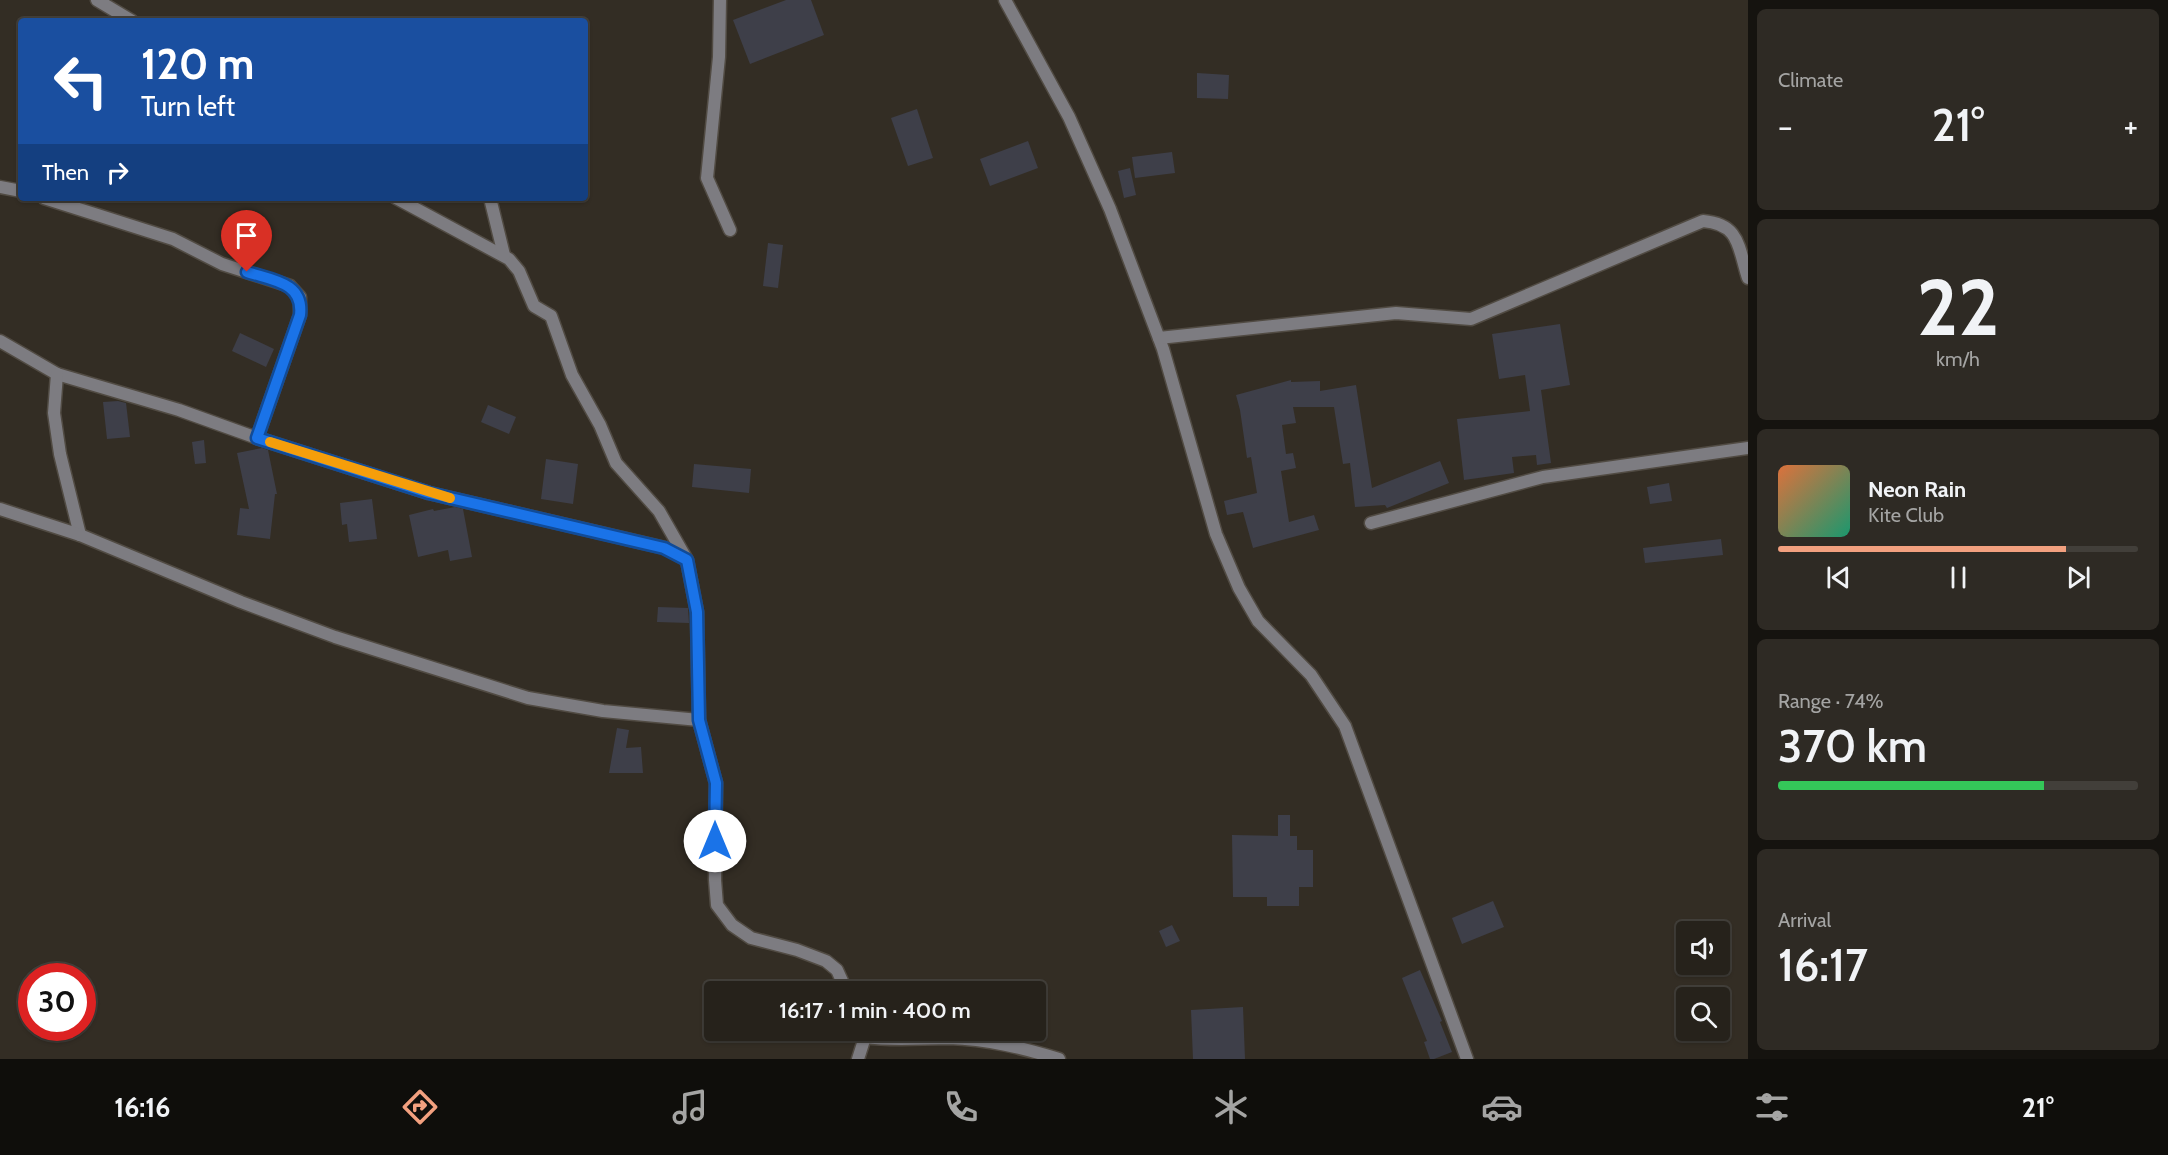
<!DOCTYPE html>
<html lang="en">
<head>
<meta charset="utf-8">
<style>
	:root { --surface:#26221b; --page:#2e2a24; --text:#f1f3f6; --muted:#a4a4a3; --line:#423f3a; --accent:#f2a07f }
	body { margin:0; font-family:Cabin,sans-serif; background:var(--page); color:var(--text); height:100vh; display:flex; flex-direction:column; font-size:22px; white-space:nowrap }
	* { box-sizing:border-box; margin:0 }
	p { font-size:20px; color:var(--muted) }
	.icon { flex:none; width:33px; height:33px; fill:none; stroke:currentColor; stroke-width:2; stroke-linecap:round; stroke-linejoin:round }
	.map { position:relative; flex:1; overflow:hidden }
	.panel { display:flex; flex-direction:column; gap:9px; padding:9px; background:#15130f; width:420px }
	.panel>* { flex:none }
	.hud { position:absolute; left:18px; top:18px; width:570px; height:183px; border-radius:6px; box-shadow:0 2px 4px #0004,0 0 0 2px var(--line); background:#1a4fa0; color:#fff; overflow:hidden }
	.fabs { position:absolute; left:1676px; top:921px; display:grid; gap:12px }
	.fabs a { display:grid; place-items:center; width:54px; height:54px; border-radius:6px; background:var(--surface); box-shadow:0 2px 4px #0004,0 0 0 2px var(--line); font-size:30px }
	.speed { position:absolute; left:18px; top:963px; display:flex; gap:12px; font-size:30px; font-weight:700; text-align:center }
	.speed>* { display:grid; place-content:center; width:78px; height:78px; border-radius:50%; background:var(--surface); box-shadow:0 2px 4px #0004,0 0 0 2px var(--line); line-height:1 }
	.speed .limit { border:9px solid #d22; background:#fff; color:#111 }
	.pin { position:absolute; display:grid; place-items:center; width:51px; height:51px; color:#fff; margin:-62px -26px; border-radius:50% 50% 50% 0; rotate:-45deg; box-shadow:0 0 6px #0007 }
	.pin .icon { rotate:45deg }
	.me { position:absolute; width:66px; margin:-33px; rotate:0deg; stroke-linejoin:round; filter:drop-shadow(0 0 4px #0008) }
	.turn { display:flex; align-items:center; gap:21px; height:126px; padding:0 24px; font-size:27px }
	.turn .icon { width:78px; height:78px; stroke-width:2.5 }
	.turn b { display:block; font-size:42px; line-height:51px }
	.then { display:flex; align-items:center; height:57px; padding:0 24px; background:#0003; gap:12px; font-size:22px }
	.big { font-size:45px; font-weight:600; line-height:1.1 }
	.panel .card { flex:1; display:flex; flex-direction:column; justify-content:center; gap:9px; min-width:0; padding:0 21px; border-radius:9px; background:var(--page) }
	.panel .dial { align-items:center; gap:0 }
	.dial b { font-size:78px; line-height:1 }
	.song { display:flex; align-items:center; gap:18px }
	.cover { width:72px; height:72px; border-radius:9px; background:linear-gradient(135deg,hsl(20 70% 55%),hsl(160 70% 35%)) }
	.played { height:6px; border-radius:3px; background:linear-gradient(90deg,var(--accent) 80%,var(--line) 80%) }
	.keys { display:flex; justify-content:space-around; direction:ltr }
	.heat { display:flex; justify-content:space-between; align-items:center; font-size:33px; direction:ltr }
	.charge { height:9px; border-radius:4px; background:linear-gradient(90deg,#34c759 74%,var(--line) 0) }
	.trip { position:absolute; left:704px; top:981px; width:342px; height:60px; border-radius:6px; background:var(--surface); box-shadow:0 2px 4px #0004,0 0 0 2px var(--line); font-weight:600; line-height:60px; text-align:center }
	.dock { display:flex; height:96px; justify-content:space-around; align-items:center; background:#0f0e0b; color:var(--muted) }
	.dock .icon { width:42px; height:42px }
	.dock .selected { color:var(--accent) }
	.dock b { font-size:27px; color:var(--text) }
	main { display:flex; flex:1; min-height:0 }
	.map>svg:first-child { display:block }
</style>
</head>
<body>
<main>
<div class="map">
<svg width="1748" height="1059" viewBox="0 0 1748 1059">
	<rect width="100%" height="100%" fill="#332d24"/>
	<g fill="#3e3f49">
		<path d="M786,0H811L824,35L750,64L733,20Z"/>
		<path d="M1197,73L1229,75L1228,99L1197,98Z"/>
		<path d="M917,109L933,158L908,166L891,118Z"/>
		<path d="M1028,141L1038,168L990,186L980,159Z"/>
		<path d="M1172,152L1175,173L1135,178L1132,157Z"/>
		<path d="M1130,168L1136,195L1124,198L1118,171Z"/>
		<path d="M768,243L783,245L778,288L763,286Z"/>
		<path d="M1560,324L1570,385L1541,390L1551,463L1537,465L1536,455L1512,457L1514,473L1464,480L1457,419L1530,411L1525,375L1499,379L1492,334Z"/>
		<path d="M240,333L274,349L266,367L232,351Z"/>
		<path d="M1291,380V382L1320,381V391L1356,385L1372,488L1440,461L1449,483L1387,508L1385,505L1355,507L1350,463L1343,464L1334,407H1293L1296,423L1282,425L1286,454L1293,453L1296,468L1281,471L1289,522L1314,515L1319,530L1253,548L1243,512L1227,515L1224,501L1257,493L1251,457L1247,458L1240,410L1236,395Z"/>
		<path d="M118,401L126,403L130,437L107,439L103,402Z"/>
		<path d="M488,405L516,417L509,434L481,422Z"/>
		<path d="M204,440L206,463L195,464L192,442Z"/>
		<path d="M262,448L268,450L277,494H275L270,539L237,535L240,508L249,509L237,453Z"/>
		<path d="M546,459L578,464L573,504L541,499Z"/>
		<path d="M694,464L751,469L749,493L692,487Z"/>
		<path d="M1669,483L1672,501L1650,504L1647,487Z"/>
		<path d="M372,499L377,539L349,542L347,524L342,525L340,503Z"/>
		<path d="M455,507L463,509L472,557L450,561L448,550L418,557L409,515L433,509L434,511Z"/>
		<path d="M1721,539L1723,555L1645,563L1643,548Z"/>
		<path d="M658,607L688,608L689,623L657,622Z"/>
		<path d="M617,728L629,730L626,748L641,747L643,773H609Z"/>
		<path d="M1278,815H1290V836H1297V850H1313V887H1299V906H1267V897H1233L1232,835L1278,836Z"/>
		<path d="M1493,901L1504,927L1462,944L1452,918Z"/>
		<path d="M1172,925L1180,941L1166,947L1159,931Z"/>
		<path d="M1420,970L1442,1021L1440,1022L1452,1052L1434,1059H1430L1424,1042L1427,1041L1402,978Z"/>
		<path d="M1243,1007L1245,1059H1193L1191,1010Z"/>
	</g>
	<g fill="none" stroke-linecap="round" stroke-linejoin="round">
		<g stroke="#514b43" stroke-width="15">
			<g id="minor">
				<path d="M97,0L132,21"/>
				<path d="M720,0L719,57L707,178L730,230"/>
				<path d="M1005,0L1069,117L1110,209L1163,349L1216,534L1239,588L1258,621L1311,675L1345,726L1467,1059"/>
				<path d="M0,187L21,191"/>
				<path d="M44,198L173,239L222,264L290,286L300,297V315L257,438"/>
				<path d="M396,198L509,259L519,271L534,306L551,316L572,375L600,425L616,463L659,511L687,560L697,612L699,720L716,783L715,880L717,905L732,925L751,938L797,950L826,961L837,970L847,992"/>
				<path d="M490,198L504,255"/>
				<path d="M1159,338L1396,313L1471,319L1703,221C1740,224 1738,247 1748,278"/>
				<path d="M0,341L57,374L179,410L257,438L429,493L665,548L684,558"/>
				<path d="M57,374L54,413L60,454L80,535"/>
				<path d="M0,509L80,535L241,602L335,637L528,698L603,711L699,720"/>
				<path d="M1371,523L1543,477L1748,448"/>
				<path d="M865,1037C893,1041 921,1038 949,1038C988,1039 1023,1048 1059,1059"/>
				<path d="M858,1059L865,1037L863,1032"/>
			</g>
		</g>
		<use href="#minor" stroke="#7d7c81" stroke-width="12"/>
	</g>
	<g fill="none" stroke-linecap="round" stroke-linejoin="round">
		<g stroke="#114b97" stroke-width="15">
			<path id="route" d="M247,272C271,280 304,282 300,315L257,438L429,493L664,548L687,560L697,612L699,720L716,783L715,841"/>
		</g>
		<use href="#route" stroke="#1a73e8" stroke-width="10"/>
		<path stroke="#f59e0b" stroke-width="10" d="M270,442L450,498"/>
	</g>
</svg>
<div class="fabs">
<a><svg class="icon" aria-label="sound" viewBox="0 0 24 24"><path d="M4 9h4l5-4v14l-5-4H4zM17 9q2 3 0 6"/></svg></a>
<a><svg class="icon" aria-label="search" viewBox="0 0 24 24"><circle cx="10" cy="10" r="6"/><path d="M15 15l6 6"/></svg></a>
</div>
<div class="speed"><div class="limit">30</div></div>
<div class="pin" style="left:247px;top:272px;background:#d93025"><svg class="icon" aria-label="arrive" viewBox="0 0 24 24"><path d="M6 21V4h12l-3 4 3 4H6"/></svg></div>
<svg class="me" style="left:715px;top:841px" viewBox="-20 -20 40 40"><circle r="19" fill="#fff"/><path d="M0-13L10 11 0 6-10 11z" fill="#1a73e8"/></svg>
<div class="trip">16:17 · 1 min · 400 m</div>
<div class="hud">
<div class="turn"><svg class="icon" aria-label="left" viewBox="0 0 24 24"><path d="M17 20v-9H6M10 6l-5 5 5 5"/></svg><div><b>120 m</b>Turn left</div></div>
<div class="then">Then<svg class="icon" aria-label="right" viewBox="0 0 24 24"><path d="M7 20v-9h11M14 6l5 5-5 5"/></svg></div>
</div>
</div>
<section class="panel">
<div class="card"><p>Climate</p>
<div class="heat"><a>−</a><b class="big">21°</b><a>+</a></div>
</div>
<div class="card dial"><b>22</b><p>km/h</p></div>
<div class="card">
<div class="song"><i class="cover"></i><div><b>Neon Rain</b><p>Kite Club</p></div></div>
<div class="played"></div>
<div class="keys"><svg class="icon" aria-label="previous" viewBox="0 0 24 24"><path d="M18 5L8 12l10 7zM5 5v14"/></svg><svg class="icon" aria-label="pause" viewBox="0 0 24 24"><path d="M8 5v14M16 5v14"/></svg><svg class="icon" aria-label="next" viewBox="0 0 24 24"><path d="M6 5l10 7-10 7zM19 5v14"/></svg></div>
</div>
<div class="card"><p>Range · 74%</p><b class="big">370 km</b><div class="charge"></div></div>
<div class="card"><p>Arrival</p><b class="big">16:17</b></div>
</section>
</main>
<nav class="dock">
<b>16:16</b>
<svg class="icon selected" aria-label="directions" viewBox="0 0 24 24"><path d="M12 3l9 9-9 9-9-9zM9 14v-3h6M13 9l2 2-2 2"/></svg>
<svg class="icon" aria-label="music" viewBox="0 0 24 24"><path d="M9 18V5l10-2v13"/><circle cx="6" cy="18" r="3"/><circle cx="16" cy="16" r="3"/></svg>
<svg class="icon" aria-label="phone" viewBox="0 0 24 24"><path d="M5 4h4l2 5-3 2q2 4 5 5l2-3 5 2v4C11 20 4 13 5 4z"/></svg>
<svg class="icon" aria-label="climate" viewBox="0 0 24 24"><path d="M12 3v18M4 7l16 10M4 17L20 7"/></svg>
<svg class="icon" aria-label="car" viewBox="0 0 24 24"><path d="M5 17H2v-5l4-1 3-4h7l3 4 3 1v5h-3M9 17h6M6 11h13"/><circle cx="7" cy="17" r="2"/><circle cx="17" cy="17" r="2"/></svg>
<svg class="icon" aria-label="filters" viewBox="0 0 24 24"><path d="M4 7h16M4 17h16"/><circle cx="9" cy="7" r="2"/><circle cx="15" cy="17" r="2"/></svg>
<b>21°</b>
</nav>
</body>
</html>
